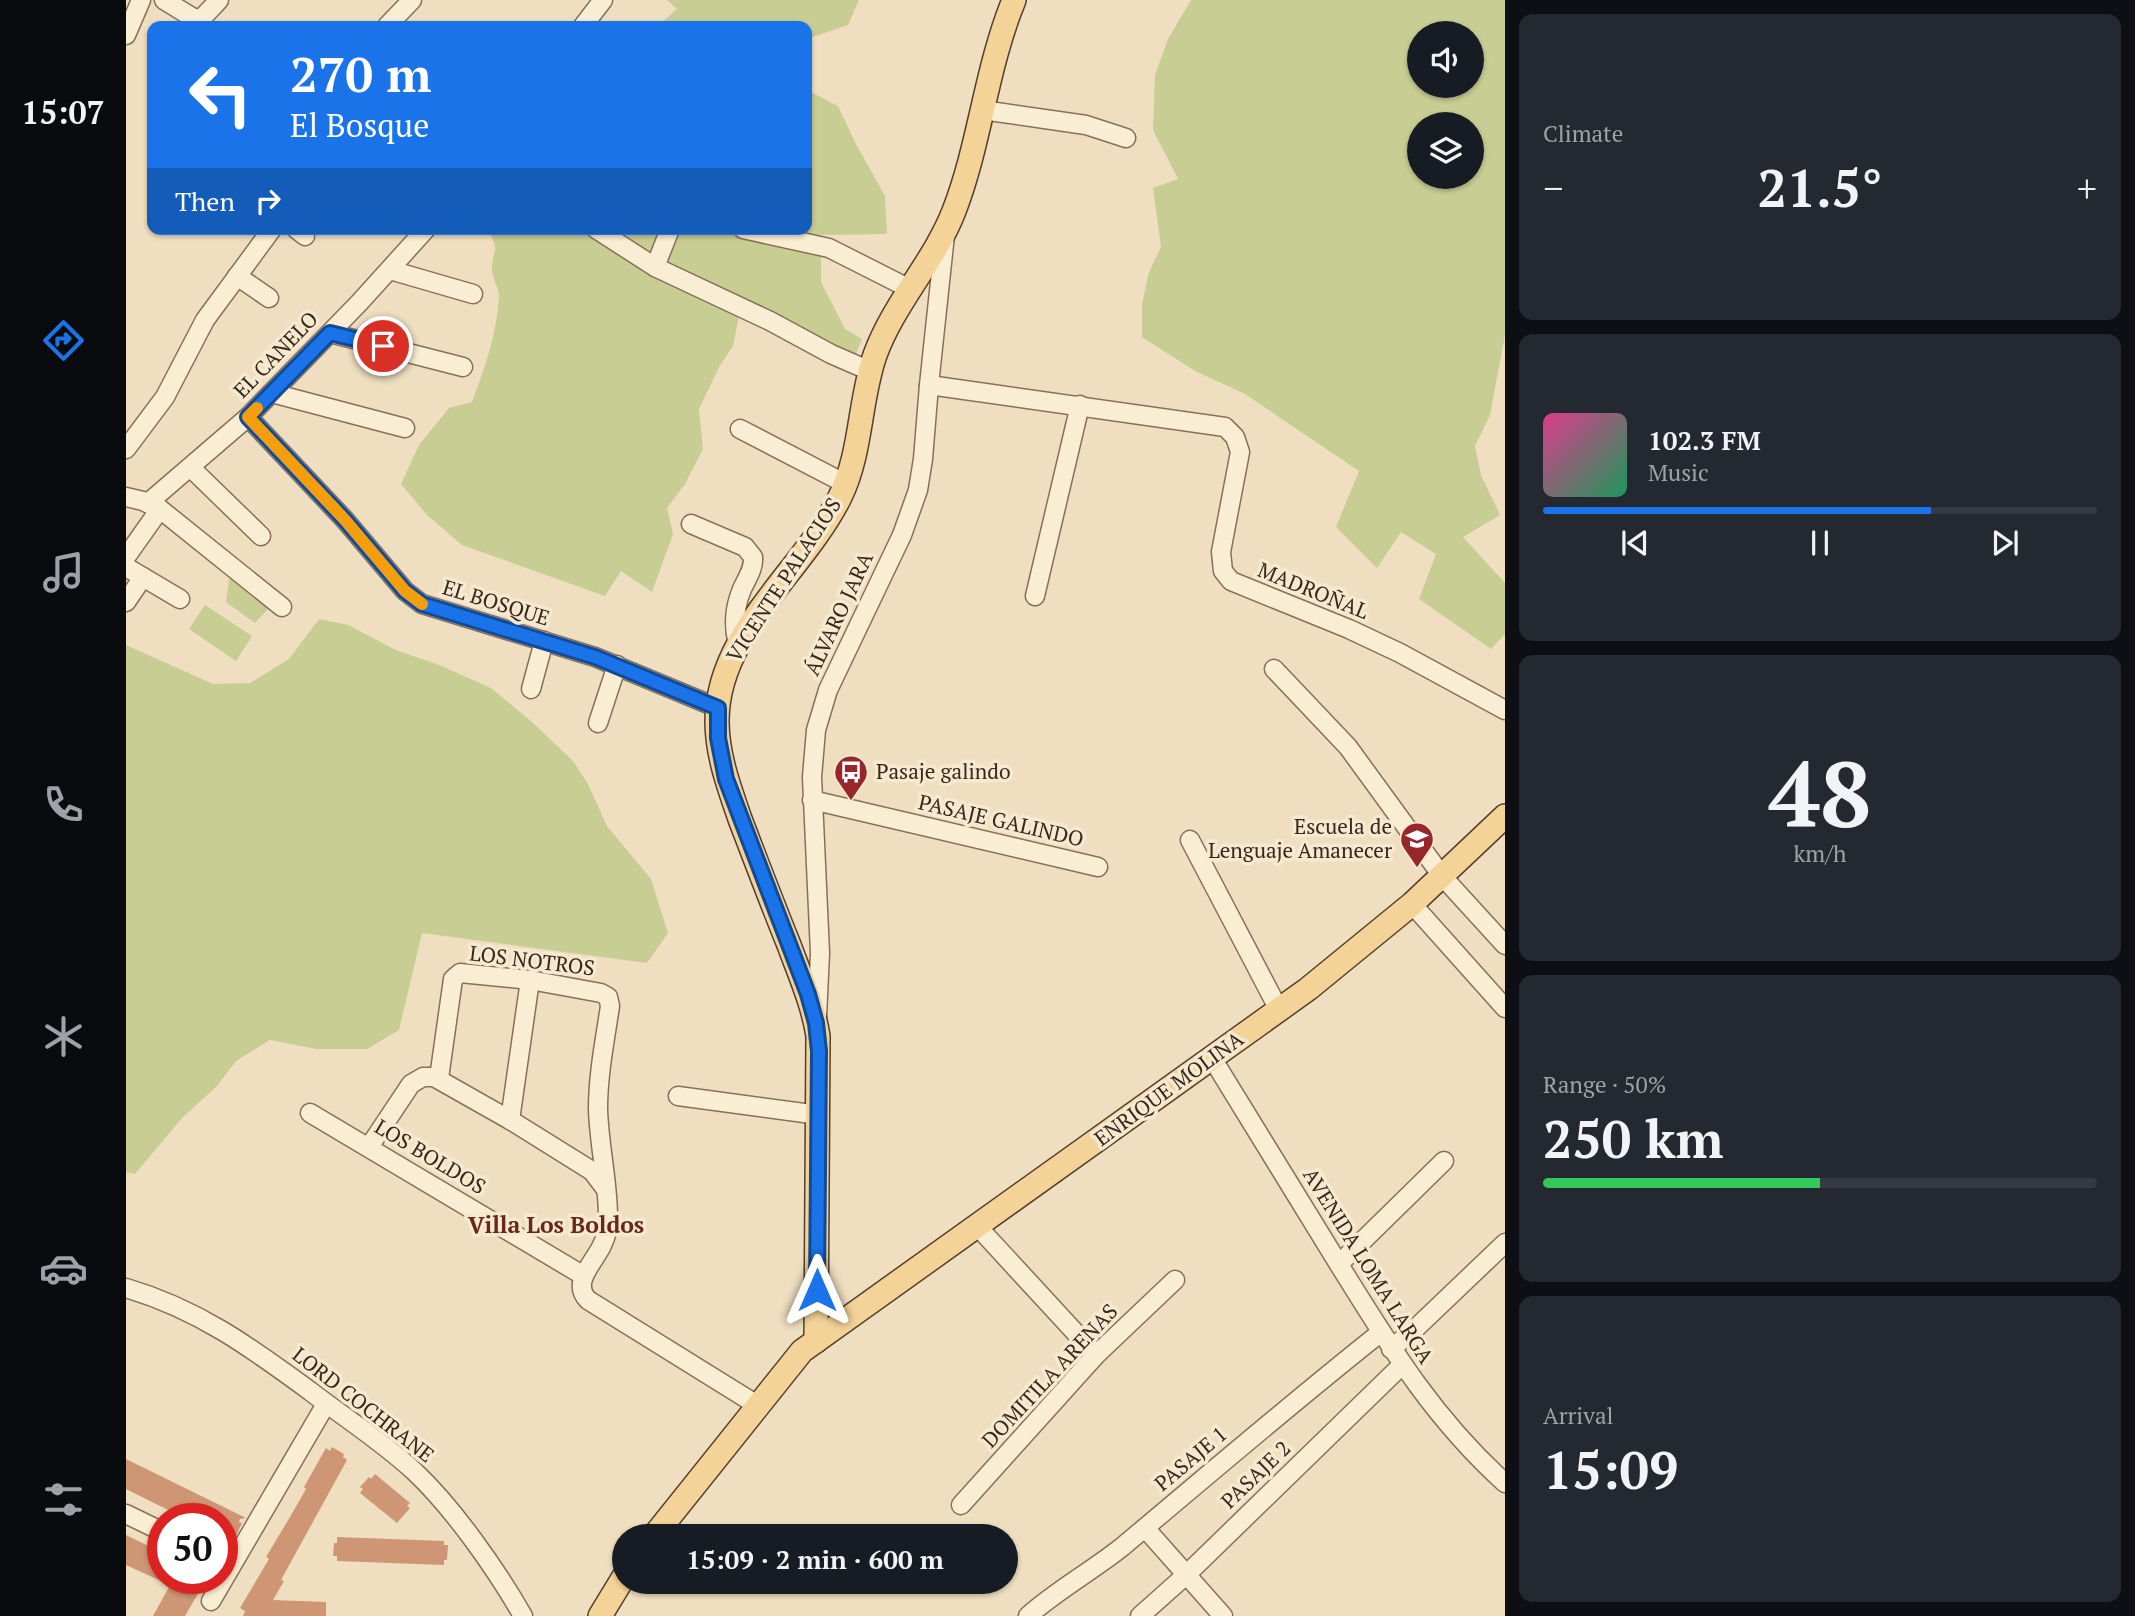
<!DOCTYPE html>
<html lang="en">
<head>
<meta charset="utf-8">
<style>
	:root { --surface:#171b24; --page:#242831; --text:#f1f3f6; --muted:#9ea1a6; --line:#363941; --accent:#1a73e8 }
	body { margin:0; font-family:"PT Serif",serif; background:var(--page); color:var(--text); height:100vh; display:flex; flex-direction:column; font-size:26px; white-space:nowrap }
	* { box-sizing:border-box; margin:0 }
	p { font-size:23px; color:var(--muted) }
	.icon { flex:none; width:38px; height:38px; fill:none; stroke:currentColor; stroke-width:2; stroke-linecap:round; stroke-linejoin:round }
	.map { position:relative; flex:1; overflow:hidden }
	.drawer { display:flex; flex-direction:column; gap:14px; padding:14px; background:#0d0f14; width:630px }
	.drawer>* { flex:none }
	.hud { position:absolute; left:21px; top:21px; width:665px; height:214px; border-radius:14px; box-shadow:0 2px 5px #0004; background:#1a73e8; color:#fff; overflow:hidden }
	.buttons { position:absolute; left:1281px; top:21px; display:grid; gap:14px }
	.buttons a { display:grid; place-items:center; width:77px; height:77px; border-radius:50%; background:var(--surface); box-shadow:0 2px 5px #0004; font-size:35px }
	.speed { position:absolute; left:21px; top:1503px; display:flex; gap:14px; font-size:35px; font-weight:700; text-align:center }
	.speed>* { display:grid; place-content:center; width:91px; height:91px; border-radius:50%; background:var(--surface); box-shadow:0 2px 5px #0004; line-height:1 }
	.speed .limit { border:10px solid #d22; background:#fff; color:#111 }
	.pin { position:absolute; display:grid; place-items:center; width:60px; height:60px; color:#fff; margin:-30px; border:4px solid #fff; border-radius:50%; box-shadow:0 2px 7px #0007 }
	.me { position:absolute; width:77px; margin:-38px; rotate:0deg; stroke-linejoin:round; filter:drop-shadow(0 0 5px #0008) }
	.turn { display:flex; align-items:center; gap:24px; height:147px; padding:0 28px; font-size:32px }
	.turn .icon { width:91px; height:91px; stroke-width:2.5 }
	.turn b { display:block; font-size:49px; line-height:60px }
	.then { display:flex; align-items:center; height:66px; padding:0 28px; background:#0003; gap:14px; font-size:26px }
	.big { font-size:52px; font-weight:800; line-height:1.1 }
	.drawer .tile { flex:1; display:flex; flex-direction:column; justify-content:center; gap:10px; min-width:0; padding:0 24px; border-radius:14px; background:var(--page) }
	.drawer .dial { align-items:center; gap:0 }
	.dial b { font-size:91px; line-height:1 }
	.song { display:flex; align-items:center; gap:21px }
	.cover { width:84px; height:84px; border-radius:10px; background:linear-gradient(135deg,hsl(330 70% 55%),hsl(150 70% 35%)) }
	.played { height:7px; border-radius:4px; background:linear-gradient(90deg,var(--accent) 70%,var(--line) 70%) }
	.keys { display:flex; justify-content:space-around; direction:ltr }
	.heat { display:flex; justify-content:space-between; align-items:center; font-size:38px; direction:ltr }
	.charge { height:10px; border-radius:5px; background:linear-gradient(90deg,#34c759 50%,var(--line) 0) }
	.trip { position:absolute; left:486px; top:1524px; width:406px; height:70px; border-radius:35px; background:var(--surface); box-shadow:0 2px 5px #0004; font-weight:800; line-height:70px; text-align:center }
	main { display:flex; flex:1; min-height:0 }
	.menu { display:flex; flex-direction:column; width:126px; justify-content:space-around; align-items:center; background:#090b0e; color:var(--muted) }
	.menu .icon { width:49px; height:49px }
	.menu .selected { color:var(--accent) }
	.menu b { font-size:32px; color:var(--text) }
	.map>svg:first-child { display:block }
</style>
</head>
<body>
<main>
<nav class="menu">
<b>15:07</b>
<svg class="icon selected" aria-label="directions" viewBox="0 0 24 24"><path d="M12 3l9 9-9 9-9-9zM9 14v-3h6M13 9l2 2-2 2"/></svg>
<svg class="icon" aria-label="music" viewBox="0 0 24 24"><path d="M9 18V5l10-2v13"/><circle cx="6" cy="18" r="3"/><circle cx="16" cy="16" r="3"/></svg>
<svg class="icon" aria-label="phone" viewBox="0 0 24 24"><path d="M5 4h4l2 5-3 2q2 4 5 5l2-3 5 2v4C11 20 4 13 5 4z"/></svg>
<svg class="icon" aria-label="climate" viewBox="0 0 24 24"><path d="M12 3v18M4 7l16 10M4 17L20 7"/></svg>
<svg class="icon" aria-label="car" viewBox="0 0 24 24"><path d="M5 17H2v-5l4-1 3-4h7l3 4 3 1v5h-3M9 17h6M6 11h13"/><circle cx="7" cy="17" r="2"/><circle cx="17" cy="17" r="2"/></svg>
<svg class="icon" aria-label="filters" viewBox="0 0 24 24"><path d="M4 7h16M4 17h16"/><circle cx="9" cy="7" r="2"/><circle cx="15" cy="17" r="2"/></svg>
</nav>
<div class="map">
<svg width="1379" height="1616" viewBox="0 0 1379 1616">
	<rect width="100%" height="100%" fill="#efdfc0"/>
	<g fill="#c8cd94" fill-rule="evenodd">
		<path d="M541,0H733L722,25L681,39V26H532L551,9Z"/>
		<path d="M1065,0H1379V335L1364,415L1349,446L1355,475L1374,515L1337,537L1379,583V634L1365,649L1293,599L1310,554L1275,532L1251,568L1210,527L1233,471L1119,394L1069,371L1016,337V304L1023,272L1035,247L1027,188L1052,179L1027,130L1029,75L1042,39ZM1346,33V86H1293V33ZM1293,124H1346V177H1293Z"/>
		<path d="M681,90L712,106L730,144L759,196L761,234L695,235V282L719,329L736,339L727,361L614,311L607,346L593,367L573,409L577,449L559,484L541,508L547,534L526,592L495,571L479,596L336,545L301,515L275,484L293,445L323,408L346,402C359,367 371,334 373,296C373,287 366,279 366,270C366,247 375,255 362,229H681Z"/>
		<path d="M104,573L145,606L129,623L100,602Z"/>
		<path d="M79,605L126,636L110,661L63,629Z"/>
		<path d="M193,619L222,625L270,650L313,665L365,688L405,721L447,761L462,784L481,826L525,879L542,933L521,963L296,933L273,1030L241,1049H190L144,1040L110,1061L91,1086L56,1118L9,1174L0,1172V645L87,684L124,683L163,659Z"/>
	</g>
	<g fill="#ce9675">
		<path d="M206,1447L218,1454L217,1457L221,1460L155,1580L158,1581L147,1600L200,1602V1616H117L119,1611L114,1608L143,1559L140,1557L164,1517L180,1489L178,1487L200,1448L204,1451Z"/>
		<path d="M0,1459L120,1518L114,1519L113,1522L116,1523L110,1536H105L96,1554V1519H60L0,1489Z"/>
		<path d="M249,1474L284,1503L281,1506L284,1508L271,1523L234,1493L237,1489L234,1487L243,1477L245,1479Z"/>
		<path d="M0,1535L37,1553V1582L0,1565Z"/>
		<path d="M211,1537L318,1541V1545H322L321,1560H318V1565L211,1561V1556H207L208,1543H211Z"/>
		<path d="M48,1578H81L59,1616H27Z"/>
	</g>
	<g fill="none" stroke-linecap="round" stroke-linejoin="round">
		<g stroke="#887058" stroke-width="21">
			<g id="minor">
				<path d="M38,0L69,19L77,17L93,0"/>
				<path d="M261,26L286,0"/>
				<path d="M457,26L477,0"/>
				<path d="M0,35L15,0"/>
				<path d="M856,110L960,125L1000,138"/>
				<path d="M170,229L179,236"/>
				<path d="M470,229L529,267L644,321L705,354L744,371"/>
				<path d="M617,229L703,248L784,289"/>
				<path d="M529,267L544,229"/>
				<path d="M264,270L347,294"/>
				<path d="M111,276L143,298"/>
				<path d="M204,333L337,367"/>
				<path d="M803,385L1099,427L1109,437L1114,452L1095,552L1097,571L1105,581L1223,629L1274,653L1379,710"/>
				<path d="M146,393L279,428"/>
				<path d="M122,417L219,520L279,591L296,604L469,657L592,708"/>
				<path d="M614,429L720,484"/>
				<path d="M0,449L39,397L79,320L146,229"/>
				<path d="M64,467L135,536"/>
				<path d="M0,497L17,501L34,509L156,607"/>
				<path d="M22,503L122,417L233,303L300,229"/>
				<path d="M565,524L619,547L627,557C628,569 621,578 616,589C609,606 607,626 612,644"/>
				<path d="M0,557L34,509"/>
				<path d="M0,567L54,599"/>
				<path d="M909,596L954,405"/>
				<path d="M0,602L17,577"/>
				<path d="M1148,669L1222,747L1316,876L1379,945"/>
				<path d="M405,689L418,641"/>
				<path d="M472,723L491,665"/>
				<path d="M686,800L972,867"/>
				<path d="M1064,840L1153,1010"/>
				<path d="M1286,904L1379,1008"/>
				<path d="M691,1017L694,953L686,777L690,730L702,690L776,535L792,490L797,459L803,385L819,235"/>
				<path d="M1086,1058C1128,1126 1170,1194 1212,1263C1263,1345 1306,1417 1379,1483"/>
				<path d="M313,1078L327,979L334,973L404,980L475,993L482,997L484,1006C479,1040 472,1074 472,1109C473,1145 482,1181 482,1217C482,1226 481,1235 477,1243C470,1261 444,1282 462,1300L631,1405"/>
				<path d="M552,1096L693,1115"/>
				<path d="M184,1113L458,1276"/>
				<path d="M384,1120L404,980"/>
				<path d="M243,1147L285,1084L297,1077H308L384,1120L466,1171L479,1188"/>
				<path d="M852,1227L970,1355"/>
				<path d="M1213,1264L1318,1161"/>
				<path d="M0,1288C72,1309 124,1347 184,1391C219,1418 257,1442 289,1472C328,1509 370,1569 397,1616"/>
				<path d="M1265,1349L1290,1328L1379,1243"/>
				<path d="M835,1505L970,1355L1049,1280"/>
				<path d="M0,1514L37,1532"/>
				<path d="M1019,1528L1097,1616"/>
				<path d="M85,1601L200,1404"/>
				<path d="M902,1616C931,1590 966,1571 996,1547C1082,1475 1167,1402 1254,1333"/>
				<path d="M1014,1616L1060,1575L1276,1365"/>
			</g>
		</g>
		<g stroke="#553e2c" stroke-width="26">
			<g id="major">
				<path d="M690,1341L692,1036C687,1004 674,975 663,945C646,903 630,861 614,819C603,787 591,755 591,721C591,633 677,571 714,497C736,452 733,401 749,355C768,303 808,262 828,211C854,144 860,68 888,0"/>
				<path d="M528,1536L676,1351L1182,989L1286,904L1379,816"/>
				<path d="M474,1616L499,1575"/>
			</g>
		</g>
		<use href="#minor" stroke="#f9edd3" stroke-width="18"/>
		<use href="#major" stroke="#f3d397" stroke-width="23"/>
	</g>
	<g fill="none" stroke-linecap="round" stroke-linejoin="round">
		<g stroke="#114b97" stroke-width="18">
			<path id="route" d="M257,346L204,333L122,417L219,520L279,591L296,604L469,657L592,708V738L600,779L682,994L690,1023L693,1051L691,1290"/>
		</g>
		<use href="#route" stroke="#1a73e8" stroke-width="12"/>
		<path stroke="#f59e0b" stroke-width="12" d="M131,408L122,417L219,520L279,591L296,604"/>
	</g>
	<defs>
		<g id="bus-pin" transform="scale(1.75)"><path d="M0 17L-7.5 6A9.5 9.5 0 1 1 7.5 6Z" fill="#98272c" stroke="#f6e9d0"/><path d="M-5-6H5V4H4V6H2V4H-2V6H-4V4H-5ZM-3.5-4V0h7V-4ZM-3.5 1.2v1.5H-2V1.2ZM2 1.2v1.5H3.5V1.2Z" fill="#fff"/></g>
		<g id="school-pin" transform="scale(1.75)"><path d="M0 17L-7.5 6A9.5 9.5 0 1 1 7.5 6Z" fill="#98272c" stroke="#f6e9d0"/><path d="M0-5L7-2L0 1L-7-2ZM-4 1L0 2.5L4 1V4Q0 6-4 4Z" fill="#fff"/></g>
	</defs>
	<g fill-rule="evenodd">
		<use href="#bus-pin" x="725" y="772"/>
		<use href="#school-pin" x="1291" y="839"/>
	</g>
	<g text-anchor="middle" stroke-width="7" stroke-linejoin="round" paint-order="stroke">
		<g font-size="21" fill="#37281c" stroke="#f6e9d0">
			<text transform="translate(150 355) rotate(-46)" y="7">EL CANELO</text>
			<text transform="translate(658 580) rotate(-57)" y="7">VICENTE PALACIOS</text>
			<text transform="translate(1187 591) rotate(22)" y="7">MADROÑAL</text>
			<text transform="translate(370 603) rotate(17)" y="7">EL BOSQUE</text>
			<text transform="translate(713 614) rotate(-65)" y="7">ÁLVARO JARA</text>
			<text transform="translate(875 821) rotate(13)" y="7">PASAJE GALINDO</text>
			<text transform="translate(406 961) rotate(7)" y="7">LOS NOTROS</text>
			<text transform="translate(1043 1089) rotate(-36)" y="7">ENRIQUE MOLINA</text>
			<text transform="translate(304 1157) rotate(31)" y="7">LOS BOLDOS</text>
			<text transform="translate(1242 1266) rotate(58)" y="7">AVENIDA LOMA LARGA</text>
			<text transform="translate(924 1376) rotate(-47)" y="7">DOMITILA ARENAS</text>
			<text transform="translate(237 1405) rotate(38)" y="7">LORD COCHRANE</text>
			<text transform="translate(1065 1459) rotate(-40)" y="7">PASAJE 1</text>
			<text transform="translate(1130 1475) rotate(-44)" y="7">PASAJE 2</text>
		</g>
		<g font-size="21" fill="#37281c" stroke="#f6e9d0" text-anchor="start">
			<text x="750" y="779">Pasaje galindo</text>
			<text x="1266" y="834" text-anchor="end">Escuela de<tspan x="1266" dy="24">Lenguaje Amanecer</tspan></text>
		</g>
		<g font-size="23" font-weight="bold" fill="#65281b" stroke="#f6e9d0">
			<text x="430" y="1233">Villa Los Boldos</text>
		</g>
	</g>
</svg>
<div class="buttons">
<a><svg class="icon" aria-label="sound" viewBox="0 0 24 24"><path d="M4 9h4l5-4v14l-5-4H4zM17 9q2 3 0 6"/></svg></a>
<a><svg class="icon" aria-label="layers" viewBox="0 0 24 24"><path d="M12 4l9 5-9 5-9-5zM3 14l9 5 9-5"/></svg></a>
</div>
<div class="speed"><div class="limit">50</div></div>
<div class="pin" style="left:257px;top:346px;background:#d93025"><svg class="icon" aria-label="arrive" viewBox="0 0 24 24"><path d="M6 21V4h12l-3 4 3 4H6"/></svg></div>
<svg class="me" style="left:691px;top:1290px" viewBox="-20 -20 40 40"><path d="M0-17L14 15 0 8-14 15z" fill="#1a73e8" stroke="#fff" stroke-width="4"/></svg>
<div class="trip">15:09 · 2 min · 600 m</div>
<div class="hud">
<div class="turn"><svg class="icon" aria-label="left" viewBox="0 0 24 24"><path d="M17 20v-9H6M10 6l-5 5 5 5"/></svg><div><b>270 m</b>El Bosque</div></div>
<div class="then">Then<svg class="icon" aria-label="right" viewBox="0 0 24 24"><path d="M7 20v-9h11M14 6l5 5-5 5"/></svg></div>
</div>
</div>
<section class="drawer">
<div class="tile"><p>Climate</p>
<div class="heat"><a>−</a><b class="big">21.5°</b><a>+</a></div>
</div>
<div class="tile">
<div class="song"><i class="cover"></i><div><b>102.3 FM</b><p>Music</p></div></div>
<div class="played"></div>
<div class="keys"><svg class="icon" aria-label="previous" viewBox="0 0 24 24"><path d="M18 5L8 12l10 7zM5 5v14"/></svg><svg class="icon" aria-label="pause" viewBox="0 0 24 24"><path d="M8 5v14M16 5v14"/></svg><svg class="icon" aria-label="next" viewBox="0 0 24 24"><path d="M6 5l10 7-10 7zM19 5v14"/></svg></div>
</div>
<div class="tile dial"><b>48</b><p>km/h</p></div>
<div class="tile"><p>Range · 50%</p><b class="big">250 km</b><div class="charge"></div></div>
<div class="tile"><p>Arrival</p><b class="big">15:09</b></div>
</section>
</main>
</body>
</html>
